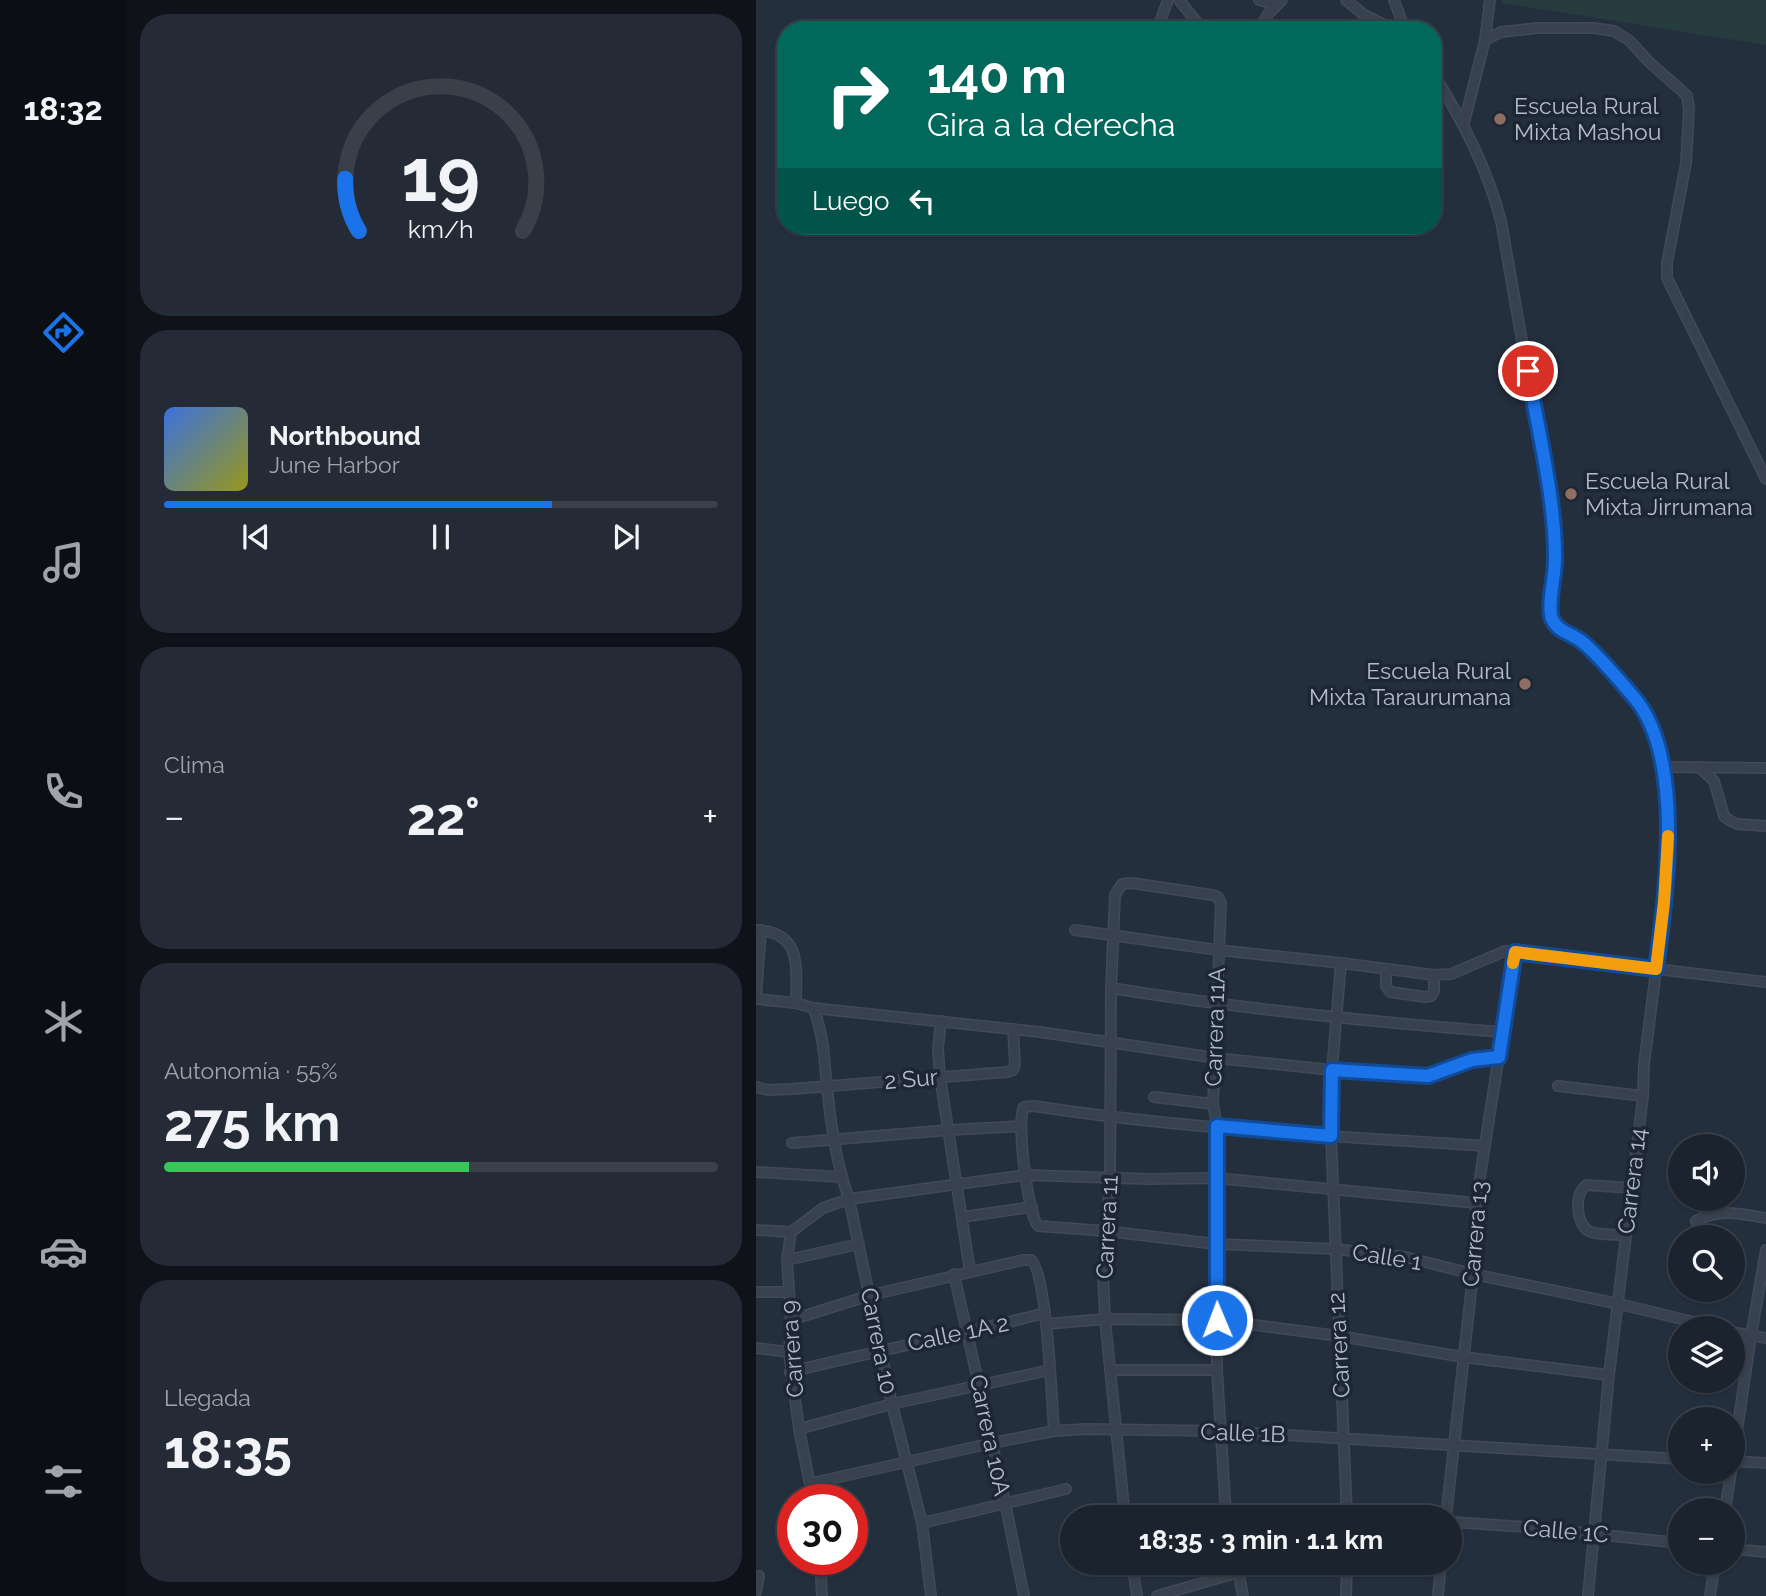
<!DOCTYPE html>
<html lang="es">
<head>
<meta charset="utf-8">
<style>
	:root { --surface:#1b232e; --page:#242b36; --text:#f1f3f6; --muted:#a0a4aa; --line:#39404a; --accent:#1a73e8 }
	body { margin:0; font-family:Raleway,sans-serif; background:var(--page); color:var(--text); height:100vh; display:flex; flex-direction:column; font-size:26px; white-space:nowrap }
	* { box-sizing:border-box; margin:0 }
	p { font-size:23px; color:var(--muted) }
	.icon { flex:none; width:38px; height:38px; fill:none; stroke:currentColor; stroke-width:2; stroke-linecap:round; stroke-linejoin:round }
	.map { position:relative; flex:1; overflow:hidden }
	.side { display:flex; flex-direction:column; gap:14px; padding:14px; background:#0f1319; width:630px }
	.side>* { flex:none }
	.guide { position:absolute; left:21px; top:21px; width:665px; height:214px; border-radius:28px; box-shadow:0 2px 5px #0004,0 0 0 2px var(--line); background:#00695c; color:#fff; overflow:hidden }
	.fabs { position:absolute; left:912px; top:1134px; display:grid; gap:14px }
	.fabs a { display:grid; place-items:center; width:77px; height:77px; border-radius:50%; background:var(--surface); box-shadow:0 2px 5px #0004,0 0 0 2px var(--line); font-size:35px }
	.speed { position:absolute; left:21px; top:1484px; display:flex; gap:14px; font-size:35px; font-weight:700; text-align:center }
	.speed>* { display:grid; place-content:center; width:91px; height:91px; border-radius:50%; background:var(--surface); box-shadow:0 2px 5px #0004,0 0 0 2px var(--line); line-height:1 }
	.speed .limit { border:10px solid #d22; background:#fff; color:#111 }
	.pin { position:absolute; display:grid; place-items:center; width:60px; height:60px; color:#fff; margin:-30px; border:4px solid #fff; border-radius:50%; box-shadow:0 2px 7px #0007 }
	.me { position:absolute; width:77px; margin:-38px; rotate:359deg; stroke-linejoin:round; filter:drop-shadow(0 0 5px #0008) }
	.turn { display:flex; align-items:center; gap:24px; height:147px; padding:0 35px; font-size:32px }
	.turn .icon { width:91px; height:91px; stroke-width:2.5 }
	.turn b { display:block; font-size:49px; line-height:60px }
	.then { display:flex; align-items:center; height:66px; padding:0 35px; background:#0003; gap:14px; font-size:26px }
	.big { font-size:52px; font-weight:700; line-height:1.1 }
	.side .card { flex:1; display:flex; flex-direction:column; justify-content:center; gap:10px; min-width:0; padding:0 24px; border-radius:28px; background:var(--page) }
	.side .dial { align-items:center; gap:0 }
	.dial svg { height:182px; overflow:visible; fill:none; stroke:var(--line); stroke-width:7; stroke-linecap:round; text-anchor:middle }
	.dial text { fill:var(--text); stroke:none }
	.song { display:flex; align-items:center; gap:21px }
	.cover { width:84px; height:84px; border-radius:10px; background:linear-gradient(135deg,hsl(220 70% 55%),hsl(60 70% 35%)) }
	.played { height:7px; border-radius:4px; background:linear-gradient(90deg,var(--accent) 70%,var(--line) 70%) }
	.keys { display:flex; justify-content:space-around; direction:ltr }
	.heat { display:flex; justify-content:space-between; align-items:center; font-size:38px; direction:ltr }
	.charge { height:10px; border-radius:5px; background:linear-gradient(90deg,#34c759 55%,var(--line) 0) }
	.trip { position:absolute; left:304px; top:1505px; width:402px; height:70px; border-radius:35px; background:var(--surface); box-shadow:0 2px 5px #0004,0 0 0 2px var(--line); font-weight:700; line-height:70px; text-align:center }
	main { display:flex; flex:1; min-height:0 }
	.tab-bar { display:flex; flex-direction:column; width:126px; justify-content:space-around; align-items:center; background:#0b0e12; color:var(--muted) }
	.tab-bar .icon { width:49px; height:49px }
	.tab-bar .active { color:var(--accent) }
	.tab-bar b { font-size:32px; color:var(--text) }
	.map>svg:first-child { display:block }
</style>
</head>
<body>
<main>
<nav class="tab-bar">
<b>18:32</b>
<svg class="icon active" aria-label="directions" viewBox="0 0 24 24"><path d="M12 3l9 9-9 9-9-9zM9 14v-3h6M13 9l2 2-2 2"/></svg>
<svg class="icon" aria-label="music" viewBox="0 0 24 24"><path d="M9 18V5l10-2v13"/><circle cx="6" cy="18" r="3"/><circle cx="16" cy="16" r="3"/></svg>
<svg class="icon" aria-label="phone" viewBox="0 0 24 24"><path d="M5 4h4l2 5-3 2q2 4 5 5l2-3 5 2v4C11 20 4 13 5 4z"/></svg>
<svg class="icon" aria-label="climate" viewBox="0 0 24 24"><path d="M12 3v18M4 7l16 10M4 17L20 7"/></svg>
<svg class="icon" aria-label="car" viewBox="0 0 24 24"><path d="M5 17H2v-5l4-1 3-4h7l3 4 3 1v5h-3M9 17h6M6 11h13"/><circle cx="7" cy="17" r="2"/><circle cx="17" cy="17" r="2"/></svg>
<svg class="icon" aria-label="filters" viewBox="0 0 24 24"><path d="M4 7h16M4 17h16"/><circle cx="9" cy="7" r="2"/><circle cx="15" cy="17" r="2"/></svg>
</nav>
<section class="side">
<div class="card dial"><svg viewBox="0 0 100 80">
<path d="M14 69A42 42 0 1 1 86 69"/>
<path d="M14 69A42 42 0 0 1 8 46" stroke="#1a73e8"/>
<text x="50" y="56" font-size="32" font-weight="700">19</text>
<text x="50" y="72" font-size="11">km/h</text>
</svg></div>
<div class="card">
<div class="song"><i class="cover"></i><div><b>Northbound</b><p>June Harbor</p></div></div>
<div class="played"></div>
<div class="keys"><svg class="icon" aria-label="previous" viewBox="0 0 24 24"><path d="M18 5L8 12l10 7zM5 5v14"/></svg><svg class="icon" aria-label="pause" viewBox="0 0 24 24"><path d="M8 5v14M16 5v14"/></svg><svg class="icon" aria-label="next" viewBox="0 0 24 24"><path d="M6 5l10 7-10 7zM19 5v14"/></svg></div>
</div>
<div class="card"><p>Clima</p>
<div class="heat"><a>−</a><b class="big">22°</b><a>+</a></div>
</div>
<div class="card"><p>Autonomía · 55%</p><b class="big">275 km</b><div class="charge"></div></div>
<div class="card"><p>Llegada</p><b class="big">18:35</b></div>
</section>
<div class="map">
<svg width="1010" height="1596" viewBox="0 0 1010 1596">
	<rect width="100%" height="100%" fill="#242f3e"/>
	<path fill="#263c3f" d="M746,0H1010V45L746,3Z"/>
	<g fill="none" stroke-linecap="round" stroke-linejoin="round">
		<g stroke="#414a57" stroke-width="12">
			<g id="minor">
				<path d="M423,0L447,30"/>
				<path d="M503,0L520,5"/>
				<path d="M590,0L607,14L639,30"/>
				<path d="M638,0L649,30"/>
				<path d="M401,30L412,0"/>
				<path d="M503,30L512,14L526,0"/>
				<path d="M729,40L745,32L781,28H838L858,31L874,41L893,62L926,91L931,96L933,109L930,163L911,263V278L1010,479"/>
				<path d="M677,73C706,120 731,167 745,221L797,518L799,574L794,613L801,626L825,640L884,704L900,740L907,767L912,817L911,860L906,925L888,1064L887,1096L853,1375L832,1596"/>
				<path d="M708,123L729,40L734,0"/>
				<path d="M907,767L1010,768"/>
				<path d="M943,767L958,781L968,816L973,820L981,824L1010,826"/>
				<path d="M0,930C47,932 40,968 40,1003L57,1008C68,1033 68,1060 71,1087C75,1125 80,1163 93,1199L136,1404L166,1523L175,1596"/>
				<path d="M319,930L462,950L585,963L678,975L695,974L749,951L1010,982"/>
				<path d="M585,963L576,1070L575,1136L591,1517"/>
				<path d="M630,969V986L634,992L669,997L675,996L678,991V975"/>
				<path d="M355,988C485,1009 615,1022 746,1032"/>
				<path d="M0,997L5,930"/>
				<path d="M0,999L40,1003"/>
				<path d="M57,1008L284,1032L460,1058L576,1070L672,1076L716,1061L742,1057"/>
				<path d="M185,1021L182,1048L184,1077L214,1271"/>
				<path d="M802,1086L887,1096"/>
				<path d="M0,1087L12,1090L36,1089L251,1072L257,1070L259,1065L257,1029"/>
				<path d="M398,1097L457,1104"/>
				<path d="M36,1143L193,1130L265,1126"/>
				<path d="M729,1146C579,1136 427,1129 278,1106L268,1107C260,1121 272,1214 282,1226L350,1231L460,1244L579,1249L649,1257L717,1274L863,1304L963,1328"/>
				<path d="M0,1172L85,1177"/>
				<path d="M206,1217L276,1207"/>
				<path d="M940,1221C963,1208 985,1214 1010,1218"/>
				<path d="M0,1230L35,1232"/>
				<path d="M35,1232L67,1208L93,1199L269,1175L393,1179L460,1178L720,1203"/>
				<path d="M35,1232L31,1260L35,1320L33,1352L43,1429L57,1500"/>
				<path d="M870,1235C859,1234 840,1236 831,1230C820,1221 818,1192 831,1185L875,1188"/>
				<path d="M31,1260L103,1244"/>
				<path d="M198,1274L249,1502L268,1596"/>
				<path d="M0,1292H31"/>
				<path d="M35,1320L115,1295L267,1260H275C291,1272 296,1405 298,1431"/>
				<path d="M290,1324L349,1319L461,1320L583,1336L707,1357L853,1375"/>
				<path d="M976,1332L1010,1338"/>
				<path d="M0,1348L33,1352"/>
				<path d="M354,1370H461"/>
				<path d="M34,1372C119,1351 204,1335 289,1313"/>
				<path d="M43,1429L136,1404L294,1370"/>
				<path d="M976,1461L1010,1463"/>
				<path d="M976,1465L995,1336L1010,1250"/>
				<path d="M56,1483L236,1443L298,1431L329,1429L464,1431L924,1459"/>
				<path d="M969,1510L975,1472"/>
				<path d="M369,1517L349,1319L347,1276L354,1179L355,988L359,895L366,884L376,883L456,895L462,897L465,903L457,1104L461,1126V1370L469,1500L472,1517"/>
				<path d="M690,1517L717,1274L720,1203L759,952"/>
				<path d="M695,1522L771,1527L924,1543"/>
				<path d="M166,1523L310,1489"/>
				<path d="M976,1549L1010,1552"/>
				<path d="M64,1559L66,1596"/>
				<path d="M376,1563L381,1596"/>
				<path d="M481,1563L487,1596"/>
				<path d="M0,1592L3,1576"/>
				<path d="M401,1596L483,1572L495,1563"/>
				<path d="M590,1596L591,1563"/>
				<path d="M682,1596L685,1563"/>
				<path d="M954,1596L959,1563"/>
			</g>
		</g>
		<use href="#minor" stroke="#38414e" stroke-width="9"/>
	</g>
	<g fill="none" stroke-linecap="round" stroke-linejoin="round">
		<g stroke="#114b97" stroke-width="18">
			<path id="route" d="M461,1320V1126L575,1136L576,1070L672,1076L716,1060L743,1057L759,952L900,969C910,896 930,754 876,695C863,680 840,652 825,641C815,633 802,632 796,619C791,606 799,576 799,561C800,502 782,431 772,371"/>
		</g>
		<use href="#route" stroke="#1a73e8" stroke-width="12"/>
		<path stroke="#f59e0b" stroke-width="12" d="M757,963L759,952L900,969L908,902L912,836"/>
	</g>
	<g fill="#8d6e63" stroke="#1d2633" stroke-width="2.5">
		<circle cx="744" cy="119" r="7"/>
		<circle cx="815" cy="494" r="7"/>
		<circle cx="769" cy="684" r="7"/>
	</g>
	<g text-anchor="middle" stroke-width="7" stroke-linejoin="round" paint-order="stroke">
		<g font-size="23" fill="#b4bcc9" stroke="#1d2633" text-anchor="start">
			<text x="758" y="114">Escuela Rural<tspan x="758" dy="26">Mixta Mashou</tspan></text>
			<text x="829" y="489">Escuela Rural<tspan x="829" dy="26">Mixta Jirrumana</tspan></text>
			<text x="755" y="679" text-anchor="end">Escuela Rural<tspan x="755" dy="26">Mixta Taraurumana</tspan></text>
		</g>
		<g font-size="23" fill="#b4bcc9" stroke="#1d2633">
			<text transform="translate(459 1027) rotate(-88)" y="8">Carrera 11A</text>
			<text transform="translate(155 1079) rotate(-5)" y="8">2 Sur</text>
			<text transform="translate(876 1181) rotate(-83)" y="8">Carrera 14</text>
			<text transform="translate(351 1227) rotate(-87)" y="8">Carrera 11</text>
			<text transform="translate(719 1234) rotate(-85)" y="8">Carrera 13</text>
			<text transform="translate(631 1257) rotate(9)" y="8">Calle 1</text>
			<text transform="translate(202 1333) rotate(-12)" y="8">Calle 1A 2</text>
			<text transform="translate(123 1341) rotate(79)" y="8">Carrera 10</text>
			<text transform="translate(583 1345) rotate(-93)" y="8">Carrera 12</text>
			<text transform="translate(36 1349) rotate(-94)" y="8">Carrera 9</text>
			<text transform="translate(487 1433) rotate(2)" y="8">Calle 1B</text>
			<text transform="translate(234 1435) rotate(78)" y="8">Carrera 10A</text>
			<text transform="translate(810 1531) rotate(5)" y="8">Calle 1C</text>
		</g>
	</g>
</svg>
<div class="fabs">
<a><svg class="icon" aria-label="sound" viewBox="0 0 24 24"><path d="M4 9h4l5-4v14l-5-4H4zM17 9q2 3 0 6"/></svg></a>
<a><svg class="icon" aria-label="search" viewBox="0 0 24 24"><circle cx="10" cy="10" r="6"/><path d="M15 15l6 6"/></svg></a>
<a><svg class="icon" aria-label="layers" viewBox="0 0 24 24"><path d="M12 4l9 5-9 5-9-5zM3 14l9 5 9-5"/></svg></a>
<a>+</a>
<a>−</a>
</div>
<div class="speed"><div class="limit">30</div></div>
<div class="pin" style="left:772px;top:371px;background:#d93025"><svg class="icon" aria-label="arrive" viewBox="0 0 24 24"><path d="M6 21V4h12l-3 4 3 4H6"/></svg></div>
<svg class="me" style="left:461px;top:1320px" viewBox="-20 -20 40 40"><circle r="17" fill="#1a73e8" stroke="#fff" stroke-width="3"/><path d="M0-11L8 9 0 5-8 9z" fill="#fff"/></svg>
<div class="trip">18:35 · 3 min · 1.1 km</div>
<div class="guide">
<div class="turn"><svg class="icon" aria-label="right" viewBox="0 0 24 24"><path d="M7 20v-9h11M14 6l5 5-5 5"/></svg><div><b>140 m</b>Gira a la derecha</div></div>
<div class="then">Luego<svg class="icon" aria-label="left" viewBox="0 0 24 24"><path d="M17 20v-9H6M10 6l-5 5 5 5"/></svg></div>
</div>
</div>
</main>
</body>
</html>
